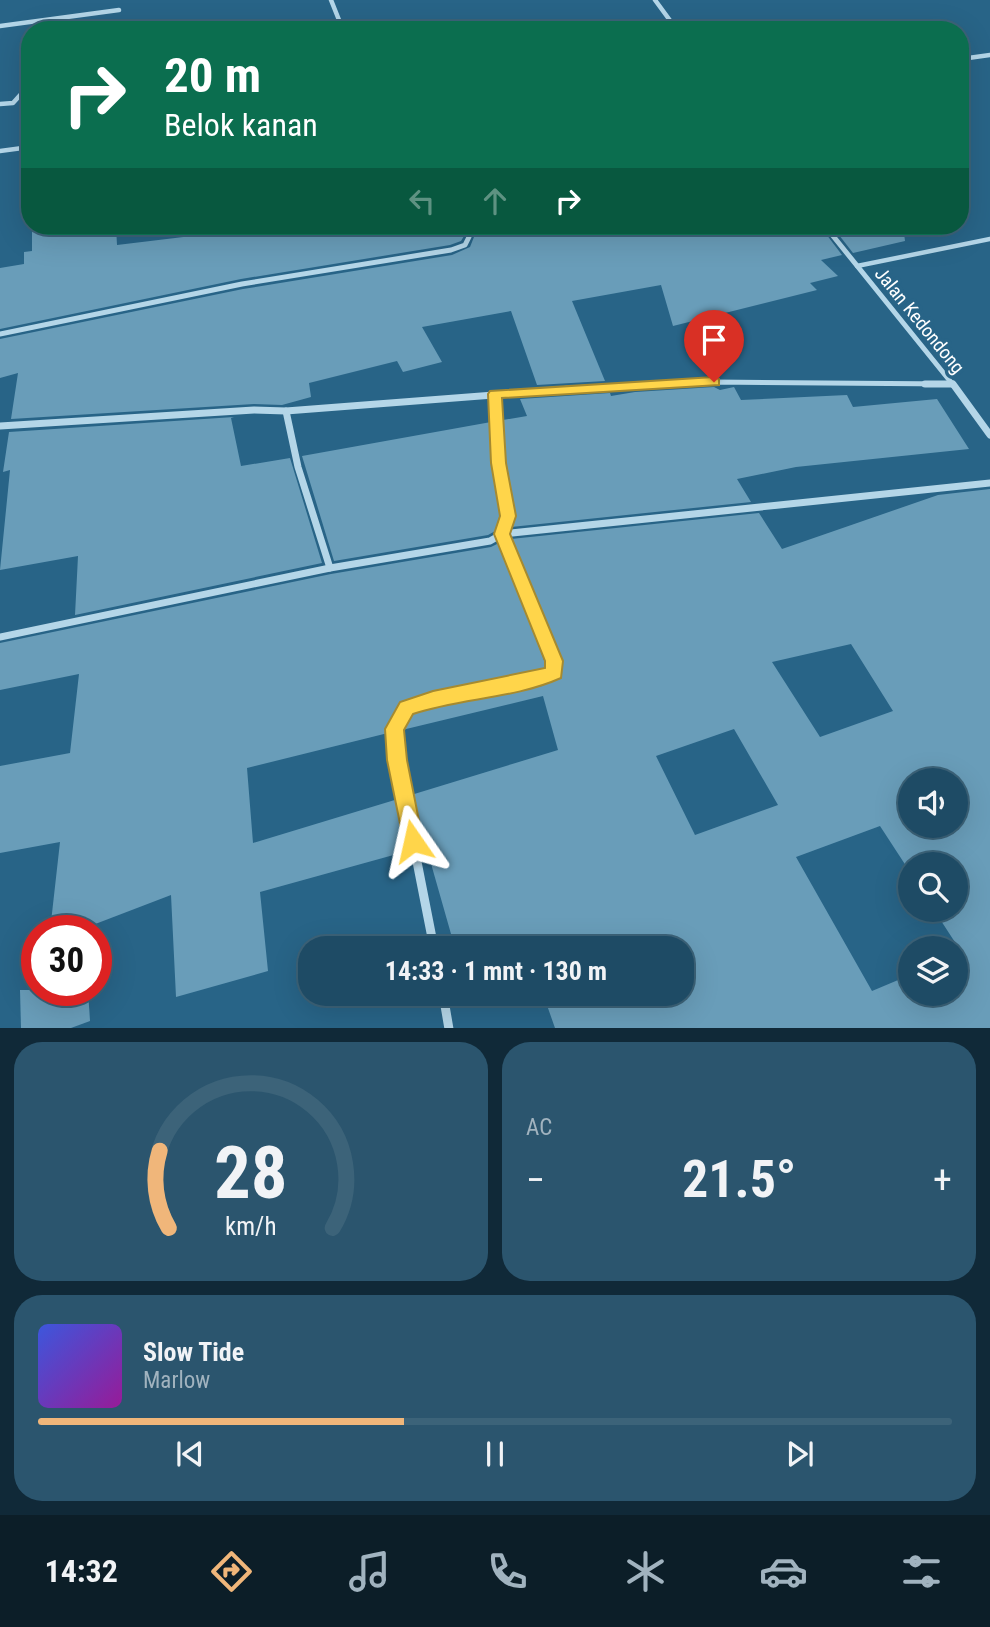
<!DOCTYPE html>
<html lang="id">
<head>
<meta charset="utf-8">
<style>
	:root { --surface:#1e4b65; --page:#2b556e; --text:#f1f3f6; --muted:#a1b3bf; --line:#3c6379; --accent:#f0b67a }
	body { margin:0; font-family:"Roboto Condensed",sans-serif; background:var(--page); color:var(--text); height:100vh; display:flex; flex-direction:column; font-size:26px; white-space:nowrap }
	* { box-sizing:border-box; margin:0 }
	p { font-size:23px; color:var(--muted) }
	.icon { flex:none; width:38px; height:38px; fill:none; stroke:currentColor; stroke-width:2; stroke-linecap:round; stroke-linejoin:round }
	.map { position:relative; height:1028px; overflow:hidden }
	.drawer { display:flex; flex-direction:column; gap:14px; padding:14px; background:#102938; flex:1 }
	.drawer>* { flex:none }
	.top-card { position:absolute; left:21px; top:21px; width:948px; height:214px; border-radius:28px; box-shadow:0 7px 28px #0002,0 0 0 2px var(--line); background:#0b6e4f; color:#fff; overflow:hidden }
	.controls { position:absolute; left:898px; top:768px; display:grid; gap:14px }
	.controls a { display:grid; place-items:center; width:70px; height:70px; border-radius:50%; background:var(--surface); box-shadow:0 7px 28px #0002,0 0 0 2px var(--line); font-size:35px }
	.speed { position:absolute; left:21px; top:915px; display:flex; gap:14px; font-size:35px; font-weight:700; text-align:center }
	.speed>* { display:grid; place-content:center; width:91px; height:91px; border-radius:50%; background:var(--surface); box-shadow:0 7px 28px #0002,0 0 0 2px var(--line); line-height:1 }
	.speed .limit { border:10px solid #d22; background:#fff; color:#111 }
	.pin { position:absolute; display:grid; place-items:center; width:60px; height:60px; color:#fff; margin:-72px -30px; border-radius:50% 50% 50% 0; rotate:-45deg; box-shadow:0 0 7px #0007 }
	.pin .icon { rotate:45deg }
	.me { position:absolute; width:77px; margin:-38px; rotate:349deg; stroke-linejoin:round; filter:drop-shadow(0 0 5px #0008) }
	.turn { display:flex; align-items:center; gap:24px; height:147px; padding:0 28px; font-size:32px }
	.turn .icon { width:91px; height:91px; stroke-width:2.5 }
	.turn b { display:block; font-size:49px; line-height:60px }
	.lanes { display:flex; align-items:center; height:66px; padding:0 28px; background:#0003; justify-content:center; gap:35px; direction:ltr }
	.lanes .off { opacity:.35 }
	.big { font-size:52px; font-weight:700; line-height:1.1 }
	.drawer .tile { flex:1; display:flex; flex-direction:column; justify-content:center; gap:10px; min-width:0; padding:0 24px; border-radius:28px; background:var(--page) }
	.drawer .dial { align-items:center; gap:0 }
	.dial svg { height:182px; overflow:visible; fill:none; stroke:var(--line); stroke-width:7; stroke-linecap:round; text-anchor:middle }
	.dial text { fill:var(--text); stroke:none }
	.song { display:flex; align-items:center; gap:21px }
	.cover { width:84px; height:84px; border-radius:10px; background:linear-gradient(135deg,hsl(230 70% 55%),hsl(300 70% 35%)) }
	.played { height:7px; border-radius:4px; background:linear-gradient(90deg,var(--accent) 40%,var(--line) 40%) }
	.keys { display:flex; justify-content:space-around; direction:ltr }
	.heat { display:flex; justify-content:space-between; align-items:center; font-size:38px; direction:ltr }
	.drawer .tiles { flex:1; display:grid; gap:14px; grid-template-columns:1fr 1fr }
	.tile:last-child { grid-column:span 2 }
	.trip { position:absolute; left:298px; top:936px; width:396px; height:70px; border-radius:28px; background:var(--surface); box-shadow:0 7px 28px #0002,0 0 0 2px var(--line); font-weight:700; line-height:70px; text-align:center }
	.dock { display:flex; height:112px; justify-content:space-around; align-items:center; background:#0c1e28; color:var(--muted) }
	.dock .icon { width:49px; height:49px }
	.dock .current { color:var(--accent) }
	.dock b { font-size:32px; color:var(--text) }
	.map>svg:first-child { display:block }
</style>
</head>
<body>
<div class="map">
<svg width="990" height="1029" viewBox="0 0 990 1029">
	<rect width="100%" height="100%" fill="#286487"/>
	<g fill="#699db9" fill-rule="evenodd">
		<path d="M32,226H116L117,245L275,226L277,233L332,226H463L464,236L461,241L450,245L241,279L0,329V268L24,264V252L32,251Z"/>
		<path d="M473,226H820L842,255L821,260L838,276L810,283L817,290L673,326L661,285L572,301L605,381L537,385L511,311L422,327L442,362L403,372L397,361L309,383L311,397L282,405L254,404L11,419L18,373L0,378V339L243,289L452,255L470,247L474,237Z"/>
		<path d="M832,226H903L905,241L853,253Z"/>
		<path d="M714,387L720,390L734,387L741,400L847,395L853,407L937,399L969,449L796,467L737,479L751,502L511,527L514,515L505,462L503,420L527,416L520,399L610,393L611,396L635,392Z"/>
		<path d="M234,417L231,418L241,466L290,458L322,563L75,615L78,556L0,570L10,470L3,472L9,432Z"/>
		<path d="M491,422L493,464L502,516L497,530L488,535L334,561L302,456Z"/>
		<path d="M990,489V1028H555L543,994H681V948H455L426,846L421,847L411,795L558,750L543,696L402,730L411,714L435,706L542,686L560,675V661L511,539L759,513L782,549L938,495ZM851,644L893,711L820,737L772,662ZM734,729L778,805L695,835L656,756ZM910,780H956V826H910ZM880,826L910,872V864H956V910H934L962,953L956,956V994H910V975L872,991L796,857Z"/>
		<path d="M499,543L547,668L538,672L431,692L400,704L389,726L388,733L247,768L253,843L398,799L408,851L260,892L268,971L176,997L171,895L77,931H50L60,842L0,853V766L70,753L79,674L0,690V643L331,574L491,547Z"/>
		<path d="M20,990H88L90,1021L71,1028H21Z"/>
	</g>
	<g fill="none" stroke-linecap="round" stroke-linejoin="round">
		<path stroke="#b4d6e8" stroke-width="4.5" d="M857,266L990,239"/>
		<g stroke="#b4d6e8" stroke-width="4.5">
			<path d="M331,0L343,30"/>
			<path d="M655,0L677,30"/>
			<path d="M0,26L119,10"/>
			<path d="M961,59L990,55"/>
			<path d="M0,104L13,103L22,93L30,90"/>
			<path d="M0,151L30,147"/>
		</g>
		<g stroke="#b4d6e8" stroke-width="5">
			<path d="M825,226L954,386"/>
			<path d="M0,334L242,284L451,250L465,245L469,237L468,226"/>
			<path d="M641,386L714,382L952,384"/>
		</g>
		<g stroke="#b4d6e8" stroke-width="7">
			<path d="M925,384H952"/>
			<path d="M953,384L990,435"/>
			<path d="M286,411L298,467L330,568"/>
			<path d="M0,426L254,410L286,411L570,389L677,384"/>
			<path d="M0,637L330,568L490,541L502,534L508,516L499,463L495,394"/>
			<path d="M554,666L502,534L990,483"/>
		</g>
		<g stroke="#b4d6e8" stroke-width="9">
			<path d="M434,948L397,760L395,729L406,708L433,699L540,679L554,672V664"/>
			<path d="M443,994L449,1029"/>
		</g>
	</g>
	<path fill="#ffd54a" stroke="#a68a30" stroke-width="2" d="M714,377L719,379V385L502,398L506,463L516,516L510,534L563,661L561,678C514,699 461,698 413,714L404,730L407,760L423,841L420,848L413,851L405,848L387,760L385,729L400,702L433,691L545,668V661L494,534L500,516L491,463L488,394L490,391Z"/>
	<g text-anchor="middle" stroke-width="7" stroke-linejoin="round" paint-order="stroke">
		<g font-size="19" fill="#fff" stroke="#286487">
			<text transform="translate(920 320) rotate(51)" y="7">Jalan Kedondong</text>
		</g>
	</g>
</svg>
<div class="controls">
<a><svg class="icon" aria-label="sound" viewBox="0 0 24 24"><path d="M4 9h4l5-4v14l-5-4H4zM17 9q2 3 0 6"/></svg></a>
<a><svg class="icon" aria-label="search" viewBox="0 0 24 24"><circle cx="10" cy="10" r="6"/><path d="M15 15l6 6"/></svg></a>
<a><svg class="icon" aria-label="layers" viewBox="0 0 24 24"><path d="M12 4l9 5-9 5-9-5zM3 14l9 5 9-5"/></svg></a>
</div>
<div class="speed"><div class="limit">30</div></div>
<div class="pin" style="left:714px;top:382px;background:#d93025"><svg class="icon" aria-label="arrive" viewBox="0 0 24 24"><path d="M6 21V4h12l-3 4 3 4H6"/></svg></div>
<svg class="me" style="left:413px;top:841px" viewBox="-20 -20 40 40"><path d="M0-17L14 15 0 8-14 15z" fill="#ffd54a" stroke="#fff" stroke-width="4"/></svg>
<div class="trip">14:33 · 1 mnt · 130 m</div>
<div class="top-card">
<div class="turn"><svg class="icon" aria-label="right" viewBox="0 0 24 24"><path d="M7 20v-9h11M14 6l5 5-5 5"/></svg><div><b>20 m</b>Belok kanan</div></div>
<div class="lanes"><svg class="icon off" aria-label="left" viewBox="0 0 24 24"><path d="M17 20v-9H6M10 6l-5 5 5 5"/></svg><svg class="icon off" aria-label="ahead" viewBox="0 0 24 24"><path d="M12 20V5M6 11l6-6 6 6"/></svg><svg class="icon" aria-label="right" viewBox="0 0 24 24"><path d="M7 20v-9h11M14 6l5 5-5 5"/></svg></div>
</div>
</div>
<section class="drawer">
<div class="tiles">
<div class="tile dial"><svg viewBox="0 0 100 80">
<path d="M14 69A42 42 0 1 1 86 69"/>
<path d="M14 69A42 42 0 0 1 10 35" stroke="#f0b67a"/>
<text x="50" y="56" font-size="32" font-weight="700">28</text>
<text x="50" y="72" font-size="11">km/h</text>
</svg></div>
<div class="tile"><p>AC</p>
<div class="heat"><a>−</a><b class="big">21.5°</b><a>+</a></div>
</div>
<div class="tile">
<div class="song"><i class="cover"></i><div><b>Slow Tide</b><p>Marlow</p></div></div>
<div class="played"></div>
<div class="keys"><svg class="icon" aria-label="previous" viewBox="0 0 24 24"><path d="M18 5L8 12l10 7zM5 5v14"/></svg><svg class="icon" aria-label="pause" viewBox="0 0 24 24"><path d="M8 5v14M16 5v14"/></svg><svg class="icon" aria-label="next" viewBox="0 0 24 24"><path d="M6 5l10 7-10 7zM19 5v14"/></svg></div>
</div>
</div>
</section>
<nav class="dock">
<b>14:32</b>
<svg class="icon current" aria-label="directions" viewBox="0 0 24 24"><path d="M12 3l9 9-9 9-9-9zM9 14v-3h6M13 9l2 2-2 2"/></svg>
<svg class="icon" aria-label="music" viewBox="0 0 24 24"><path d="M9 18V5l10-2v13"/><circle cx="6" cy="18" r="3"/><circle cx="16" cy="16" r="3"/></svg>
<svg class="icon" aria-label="phone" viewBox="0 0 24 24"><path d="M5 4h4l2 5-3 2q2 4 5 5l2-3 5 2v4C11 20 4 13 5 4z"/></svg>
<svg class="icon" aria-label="climate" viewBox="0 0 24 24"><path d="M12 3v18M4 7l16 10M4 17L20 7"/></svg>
<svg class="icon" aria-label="car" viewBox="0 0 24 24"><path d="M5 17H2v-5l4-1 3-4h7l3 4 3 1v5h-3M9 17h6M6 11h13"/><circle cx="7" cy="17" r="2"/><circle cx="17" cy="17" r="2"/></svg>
<svg class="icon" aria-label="filters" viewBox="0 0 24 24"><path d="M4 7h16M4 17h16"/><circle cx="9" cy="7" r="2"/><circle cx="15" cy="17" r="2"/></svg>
</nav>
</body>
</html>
